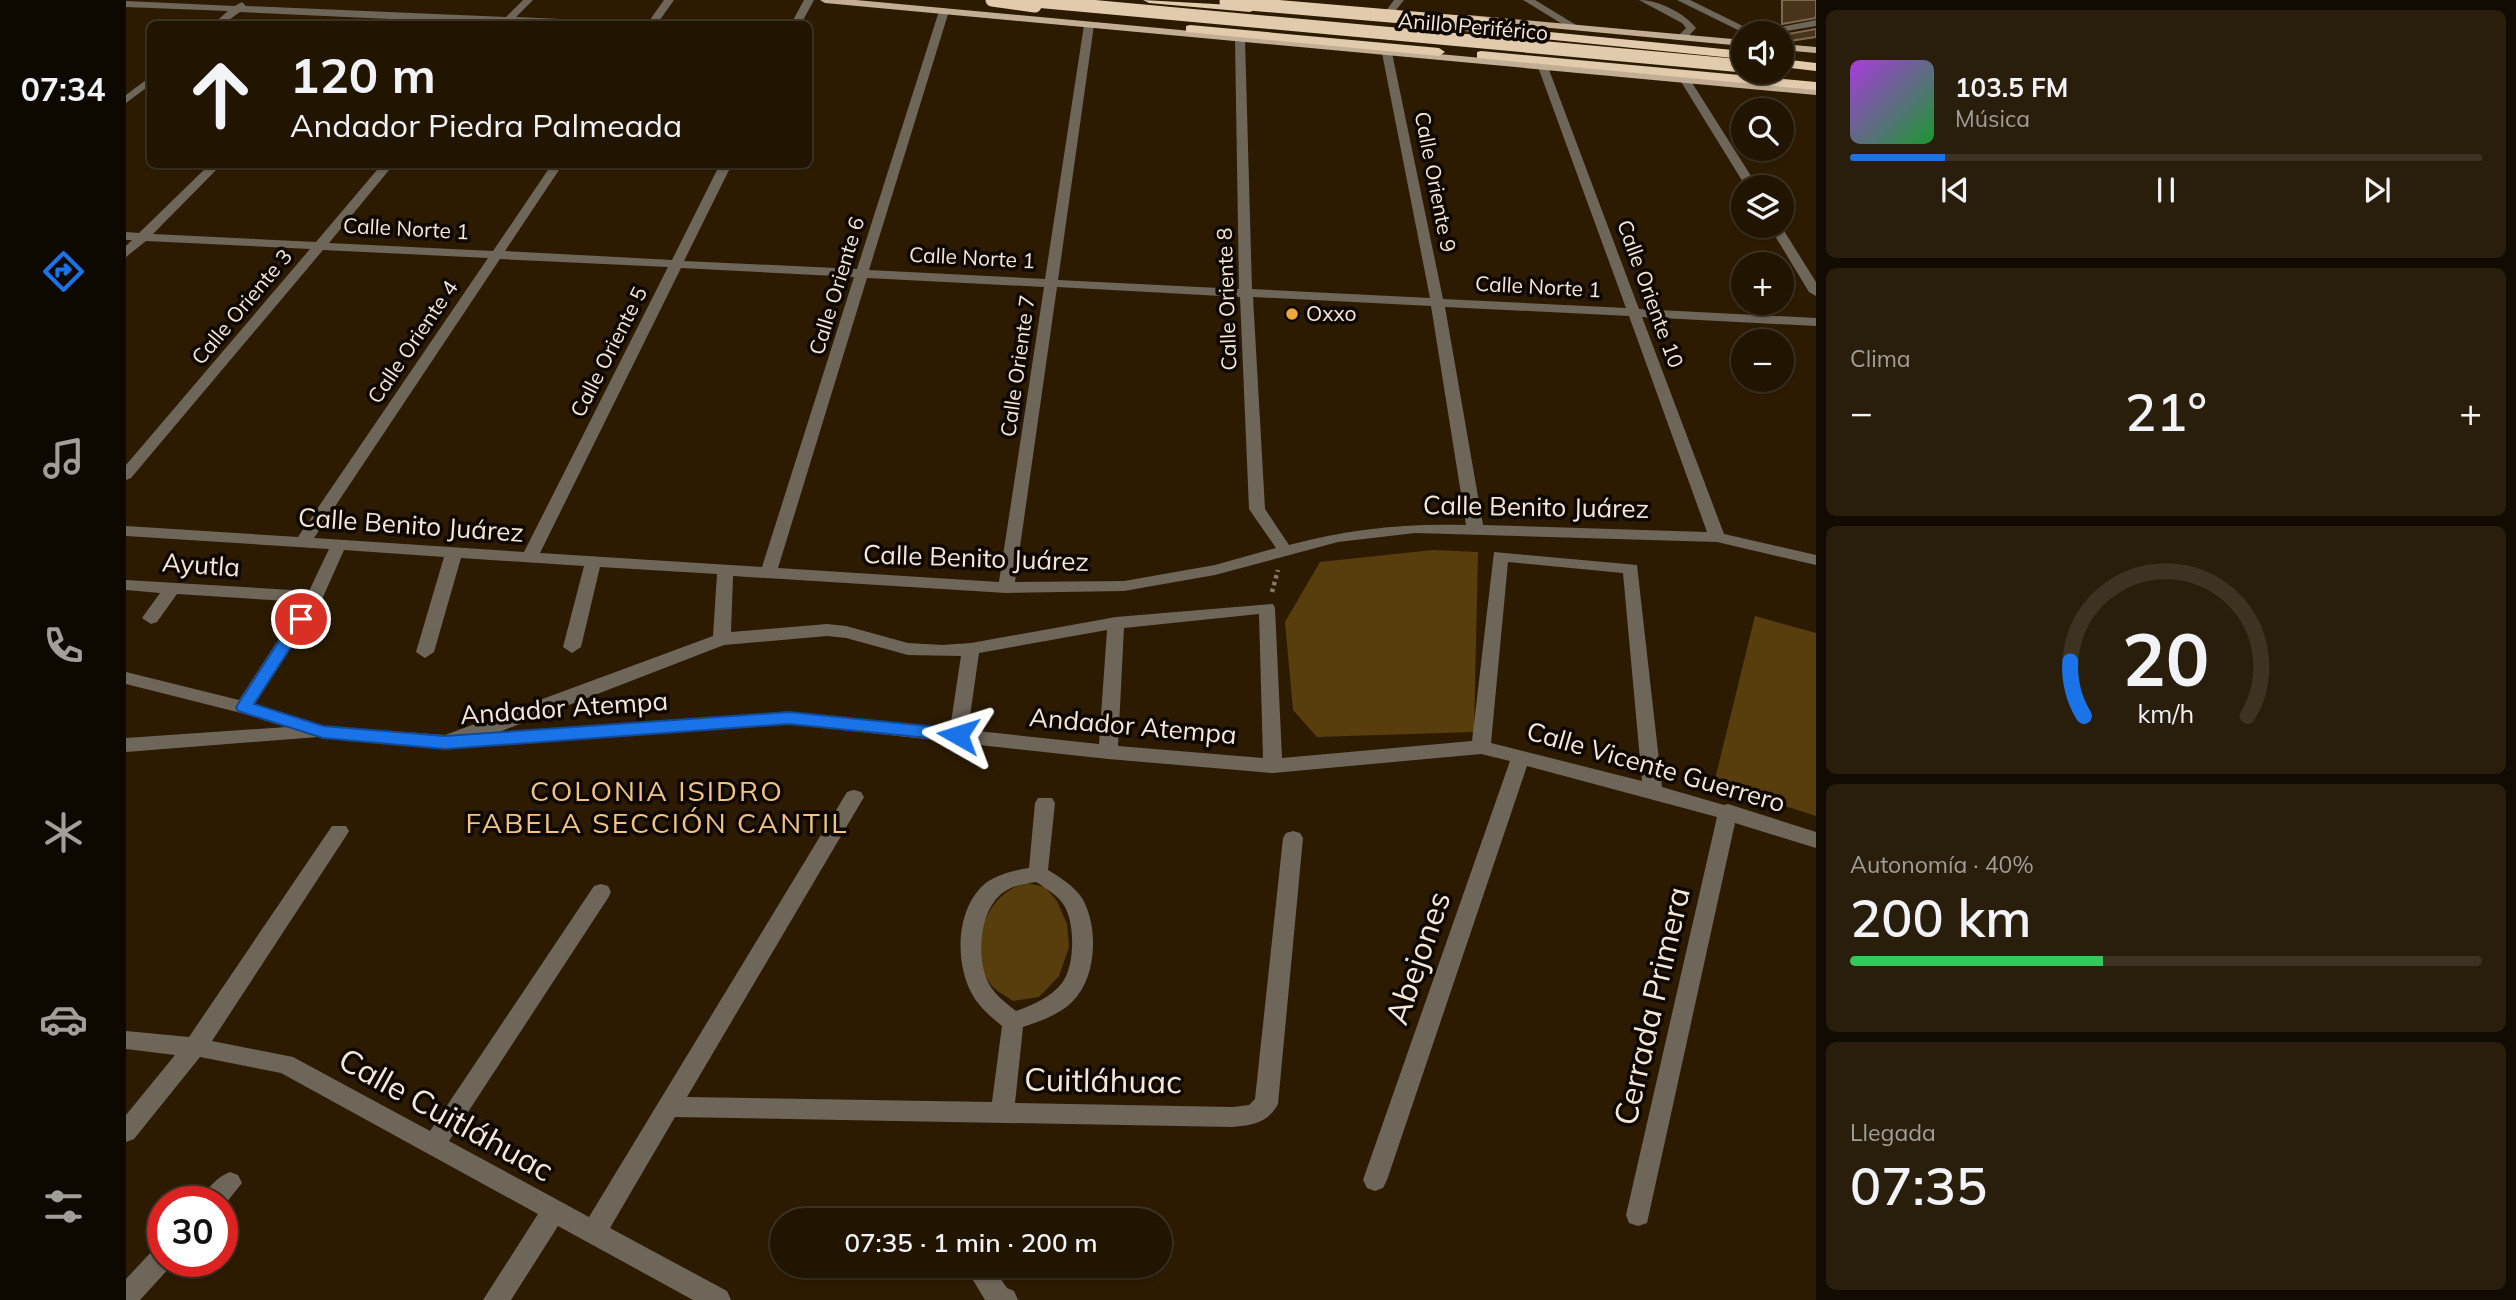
<!DOCTYPE html>
<html lang="es">
<head>
<meta charset="utf-8">
<style>
	:root { --surface:#211401; --page:#291d0b; --text:#f1f3f6; --muted:#a29e99; --line:#3e3323; --accent:#1a73e8 }
	body { margin:0; font-family:Mulish,sans-serif; background:var(--page); color:var(--text); height:100vh; display:flex; flex-direction:column; font-size:26px; white-space:nowrap }
	* { box-sizing:border-box; margin:0 }
	p { font-size:23px; color:var(--muted) }
	.icon { flex:none; width:38px; height:38px; fill:none; stroke:currentColor; stroke-width:2; stroke-linecap:round; stroke-linejoin:round }
	.map { position:relative; flex:1; overflow:hidden }
	.drawer { display:flex; flex-direction:column; gap:10px; padding:10px; background:#120b01; width:700px }
	.drawer>* { flex:none }
	.guide { position:absolute; left:21px; top:21px; width:665px; height:147px; border-radius:10px; box-shadow:0 2px 5px #0004,0 0 0 2px var(--line); background:#211401; color:var(--text); overflow:hidden }
	.tools { position:absolute; left:1605px; top:21px; display:grid; gap:14px }
	.tools a { display:grid; place-items:center; width:63px; height:63px; border-radius:50%; background:var(--surface); box-shadow:0 2px 5px #0004,0 0 0 2px var(--line); font-size:35px }
	.speed { position:absolute; left:21px; top:1186px; display:flex; gap:14px; font-size:35px; font-weight:700; text-align:center }
	.speed>* { display:grid; place-content:center; width:91px; height:91px; border-radius:50%; background:var(--surface); box-shadow:0 2px 5px #0004,0 0 0 2px var(--line); line-height:1 }
	.speed .limit { border:10px solid #d22; background:#fff; color:#111 }
	.pin { position:absolute; display:grid; place-items:center; width:60px; height:60px; color:#fff; margin:-30px; border:4px solid #fff; border-radius:50%; box-shadow:0 2px 7px #0007 }
	.me { position:absolute; width:77px; margin:-38px; rotate:276deg; stroke-linejoin:round; filter:drop-shadow(0 0 5px #0008) }
	.turn { display:flex; align-items:center; gap:24px; height:147px; padding:0 28px; font-size:32px }
	.turn .icon { width:91px; height:91px; stroke-width:2.5 }
	.turn b { display:block; font-size:49px; line-height:60px }
	.big { font-size:52px; font-weight:600; line-height:1.1 }
	.drawer .widget { flex:1; display:flex; flex-direction:column; justify-content:center; gap:10px; min-width:0; padding:0 24px; border-radius:10px; background:var(--page) }
	.drawer .dial { align-items:center; gap:0 }
	.dial svg { height:182px; overflow:visible; fill:none; stroke:var(--line); stroke-width:7; stroke-linecap:round; text-anchor:middle }
	.dial text { fill:var(--text); stroke:none }
	.song { display:flex; align-items:center; gap:21px }
	.cover { width:84px; height:84px; border-radius:10px; background:linear-gradient(135deg,hsl(280 70% 55%),hsl(130 70% 35%)) }
	.played { height:7px; border-radius:4px; background:linear-gradient(90deg,var(--accent) 15%,var(--line) 15%) }
	.keys { display:flex; justify-content:space-around; direction:ltr }
	.heat { display:flex; justify-content:space-between; align-items:center; font-size:38px; direction:ltr }
	.charge { height:10px; border-radius:5px; background:linear-gradient(90deg,#34c759 40%,var(--line) 0) }
	.trip { position:absolute; left:644px; top:1208px; width:402px; height:70px; border-radius:35px; background:var(--surface); box-shadow:0 2px 5px #0004,0 0 0 2px var(--line); font-weight:600; line-height:70px; text-align:center }
	main { display:flex; flex:1; min-height:0 }
	.tab-bar { display:flex; flex-direction:column; width:126px; justify-content:space-around; align-items:center; background:#0d0800; color:var(--muted) }
	.tab-bar .icon { width:49px; height:49px }
	.tab-bar .selected { color:var(--accent) }
	.tab-bar b { font-size:32px; color:var(--text) }
	.map>svg:first-child { display:block }
</style>
</head>
<body>
<main>
<nav class="tab-bar">
<b>07:34</b>
<svg class="icon selected" aria-label="directions" viewBox="0 0 24 24"><path d="M12 3l9 9-9 9-9-9zM9 14v-3h6M13 9l2 2-2 2"/></svg>
<svg class="icon" aria-label="music" viewBox="0 0 24 24"><path d="M9 18V5l10-2v13"/><circle cx="6" cy="18" r="3"/><circle cx="16" cy="16" r="3"/></svg>
<svg class="icon" aria-label="phone" viewBox="0 0 24 24"><path d="M5 4h4l2 5-3 2q2 4 5 5l2-3 5 2v4C11 20 4 13 5 4z"/></svg>
<svg class="icon" aria-label="climate" viewBox="0 0 24 24"><path d="M12 3v18M4 7l16 10M4 17L20 7"/></svg>
<svg class="icon" aria-label="car" viewBox="0 0 24 24"><path d="M5 17H2v-5l4-1 3-4h7l3 4 3 1v5h-3M9 17h6M6 11h13"/><circle cx="7" cy="17" r="2"/><circle cx="17" cy="17" r="2"/></svg>
<svg class="icon" aria-label="filters" viewBox="0 0 24 24"><path d="M4 7h16M4 17h16"/><circle cx="9" cy="7" r="2"/><circle cx="15" cy="17" r="2"/></svg>
</nav>
<div class="map">
<svg width="1690" height="1300" viewBox="0 0 1690 1300">
	<rect width="100%" height="100%" fill="#2c1b01"/>
	<g fill="#583d0d">
		<path d="M1307,550L1352,552L1348,732L1191,737L1167,710L1159,622L1194,562Z"/>
		<path d="M1629,616L1690,633V816L1588,783Z"/>
		<path d="M901,883L919,887L931,901L941,924L943,947L933,976L913,997L887,1001C880,996 870,991 865,985C840,949 859,892 901,883Z"/>
	</g>
	<g fill="#473419" stroke="#7d694d" stroke-width="2">
		<path d="M1656,0H1690V18L1656,24Z"/>
		<path d="M1690,29V37L1656,42V35Z"/>
	</g>
	<g fill="none" stroke-linecap="round" stroke-linejoin="round">
		<path stroke="#877964" stroke-width="4.5" stroke-dasharray="3.5 3.5" stroke-linecap="butt" d="M1146,592L1152,570"/>
		<g fill="#6f665a" fill-rule="evenodd">
			<path d="M397,0H407L390,17L479,21L484,24H373L114,12L97,24H87L102,11L0,7V1L109,6L116,2L120,6L380,17Z"/>
			<path d="M538,0H548L531,24H521Z"/>
			<path d="M678,0H688L675,24H665Z"/>
			<path d="M1268,0H1278L1267,14H1261L1259,12Z"/>
			<path d="M1397,0H1409L1455,28L1446,30Z"/>
			<path d="M1513,0C1533,0 1558,13 1570,28L1559,40H1551L1550,38L1560,28L1556,23Z"/>
			<path d="M1551,0H1564L1629,32L1690,20V26L1649,33H1618Z"/>
			<path d="M818,8L823,11L743,270L919,279L958,25L963,22L968,25L932,280L1113,289L1109,39L1114,36L1119,39L1126,289L1304,298L1256,53L1261,50L1266,53L1317,299L1500,308L1412,67L1417,64L1422,67L1513,309L1690,318V326L1516,317L1598,534L1690,555V565L1591,542L1289,533L1212,542L1089,575L998,591L880,593L607,576L605,632L701,624L720,626L782,643L816,645L845,643L990,617L1147,604L1149,608L1156,758L1346,741L1368,552L1511,565L1536,787L1598,805L1602,804L1690,832V848L1609,823L1521,1223L1512,1226L1503,1223L1500,1215L1591,817L1401,766L1261,1180L1257,1188L1249,1191L1241,1188L1237,1180L1384,761L1355,754L1147,773L982,759L663,724L319,749L192,737L0,752V738L161,727L115,713L0,684V672L113,700L177,602L51,594L31,622L25,624L16,618L34,593L0,590V580L183,591L203,549L0,536V526L172,537L362,258L197,250L5,478L0,480V465L184,249L20,241L0,257V246L6,240H0V232L13,233L84,164H96L27,234L190,242L256,164H268L203,243L367,251L426,164H437L379,251L546,260L594,164H606L558,261L731,269L813,11ZM374,259L542,267L398,552L188,538ZM555,268L728,277L636,567L414,553ZM741,278L918,287L873,582L652,568ZM931,287L1114,297L1123,509L1150,548L1089,565L998,581L889,582ZM1127,297L1305,306L1340,525C1279,523 1222,529 1163,545L1139,509ZM1319,307L1503,316L1581,532L1357,525ZM218,550L318,557L290,652L299,658L308,652L335,558L458,566L437,647L446,653L455,647L474,567L591,574L587,636L319,735L198,726L129,704L197,597ZM1382,562L1497,573L1516,781L1365,743ZM1133,614L1137,758L992,746L998,628ZM981,630L973,744L842,730L853,653ZM701,636L720,638L782,655L835,656L824,729L663,712L373,732L598,645Z"/>
			<path d="M24,77V85L0,103V95Z"/>
			<path d="M1555,78H1563L1632,187H1620L1554,80Z"/>
			<path d="M1643,226H1655L1690,282V296L1683,292Z"/>
			<path d="M728,790L735,792L738,797L561,1097L866,1102L876,1026C864,1016 853,1007 846,994C828,961 830,906 861,882C873,874 889,870 903,868L909,803L912,798H926L929,803L922,870C935,878 948,886 956,898C973,927 971,978 946,1002C933,1015 914,1021 897,1027L889,1103L1107,1107L1123,1105L1129,1099L1157,838L1160,833L1167,831L1174,833L1177,838L1152,1104C1142,1123 1126,1125 1107,1127L549,1117L484,1228L601,1291L605,1300H567L432,1226L385,1300H357L412,1214L155,1073L74,1057L8,1139L0,1142V1115L49,1055L0,1049V1031L63,1037L206,826H220L223,831L220,836L86,1041L167,1057L304,1131L468,886L475,884L482,886L485,892L482,898L323,1141L463,1217L721,792ZM910,882C920,888 933,896 939,907C949,925 949,966 936,983C925,997 907,1005 890,1011C880,1003 869,995 863,984C850,959 853,914 874,895C884,886 897,884 910,882Z"/>
			<path d="M104,1172L112,1175L116,1183L96,1208V1202H74C79,1190 91,1177 104,1172Z"/>
			<path d="M37,1245V1262H47L46,1265L14,1300H0V1279L28,1249Z"/>
			<path d="M838,1265H865L881,1288L888,1291L892,1300H859Z"/>
		</g>
		<g fill="#c1ae95" fill-rule="evenodd">
			<path d="M694,0H730L1690,89V95L699,3Z"/>
			<path d="M1342,15L1617,40V46L1339,20L1337,18Z"/>
			<path d="M1656,44L1690,47V53L1656,50Z"/>
		</g>
		<g fill="#e1cbac" fill-rule="evenodd">
			<path d="M1017,0L1124,6L1130,9L1124,12L1023,3Z"/>
			<path d="M1333,23L1617,51V59L1329,30V24Z"/>
			<path d="M1064,25L1313,48L1319,52L1313,56L1060,32V26Z"/>
			<path d="M1355,51L1690,82V90L1351,58V52Z"/>
			<path d="M1656,59L1690,63V71L1656,67Z"/>
		</g>
		<g stroke="#e1cbac" stroke-width="13">
			<path d="M866,0L909,6"/>
			<path d="M898,0L1617,66"/>
			<path d="M1100,2L1358,24"/>
		</g>
	</g>
	<path fill="#1a73e8" stroke="#114b97" stroke-width="2" d="M175,614L183,619L128,704L197,726L319,736L663,712L832,729L841,735L832,741L663,724L319,749L197,738L112,711L110,707L170,615Z"/>
	<circle fill="#eba93a" stroke="#0f0801" stroke-width="2.5" cx="1166" cy="314" r="7"/>
	<g text-anchor="middle" stroke-width="7" stroke-linejoin="round" paint-order="stroke">
		<g font-size="21" fill="#f4e8d9" stroke="#0f0801">
			<text transform="translate(1347 27) rotate(5)" y="7">Anillo Periférico</text>
			<text transform="translate(1309 182) rotate(79)" y="7">Calle Oriente 9</text>
			<text transform="translate(280 229) rotate(3)" y="7">Calle Norte 1</text>
			<text transform="translate(846 258) rotate(3)" y="7">Calle Norte 1</text>
			<text transform="translate(711 286) rotate(-73)" y="7">Calle Oriente 6</text>
			<text transform="translate(1412 287) rotate(3)" y="7">Calle Norte 1</text>
			<text transform="translate(1524 294) rotate(70)" y="7">Calle Oriente 10</text>
			<text transform="translate(1101 299) rotate(-92)" y="7">Calle Oriente 8</text>
			<text transform="translate(116 307) rotate(-50)" y="7">Calle Oriente 3</text>
			<text transform="translate(287 342) rotate(-56)" y="7">Calle Oriente 4</text>
			<text transform="translate(483 352) rotate(-63)" y="7">Calle Oriente 5</text>
			<text transform="translate(892 366) rotate(-82)" y="7">Calle Oriente 7</text>
		</g>
		<g font-size="21" fill="#f4e8d9" stroke="#0f0801" text-anchor="start">
			<text x="1180" y="321">Oxxo</text>
		</g>
		<g font-size="26" fill="#f4e8d9" stroke="#0f0801">
			<text transform="translate(1410 507) rotate(1)" y="9">Calle Benito Juárez</text>
			<text transform="translate(285 525) rotate(4)" y="9">Calle Benito Juárez</text>
			<text transform="translate(850 558) rotate(2)" y="9">Calle Benito Juárez</text>
			<text transform="translate(75 565) rotate(4)" y="9">Ayutla</text>
			<text transform="translate(438 708) rotate(-4)" y="9">Andador Atempa</text>
			<text transform="translate(1007 726) rotate(5)" y="9">Andador Atempa</text>
			<text transform="translate(1530 767) rotate(16)" y="9">Calle Vicente Guerrero</text>
		</g>
		<g font-size="28" letter-spacing="2" fill="#f3c481" stroke="#0f0801">
			<text x="531" y="801">COLONIA ISIDRO<tspan x="531" dy="32">FABELA SECCIÓN CANTIL</tspan></text>
		</g>
		<g font-size="32" fill="#f4e8d9" stroke="#0f0801">
			<text transform="translate(1292 958) rotate(-71)" y="11">Abejones</text>
			<text transform="translate(1526 1006) rotate(-77)" y="11">Cerrada Primera</text>
			<text transform="translate(977 1081) rotate(1)" y="11">Cuitláhuac</text>
			<text transform="translate(320 1115) rotate(29)" y="11">Calle Cuitláhuac</text>
		</g>
	</g>
</svg>
<div class="tools">
<a><svg class="icon" aria-label="sound" viewBox="0 0 24 24"><path d="M4 9h4l5-4v14l-5-4H4zM17 9q2 3 0 6"/></svg></a>
<a><svg class="icon" aria-label="search" viewBox="0 0 24 24"><circle cx="10" cy="10" r="6"/><path d="M15 15l6 6"/></svg></a>
<a><svg class="icon" aria-label="layers" viewBox="0 0 24 24"><path d="M12 4l9 5-9 5-9-5zM3 14l9 5 9-5"/></svg></a>
<a>+</a>
<a>−</a>
</div>
<div class="speed"><div class="limit">30</div></div>
<div class="pin" style="left:175px;top:619px;background:#d93025"><svg class="icon" aria-label="arrive" viewBox="0 0 24 24"><path d="M6 21V4h12l-3 4 3 4H6"/></svg></div>
<svg class="me" style="left:832px;top:735px" viewBox="-20 -20 40 40"><path d="M0-17L14 15 0 8-14 15z" fill="#1a73e8" stroke="#fff" stroke-width="4"/></svg>
<div class="trip">07:35 · 1 min · 200 m</div>
<div class="guide">
<div class="turn"><svg class="icon" aria-label="ahead" viewBox="0 0 24 24"><path d="M12 20V5M6 11l6-6 6 6"/></svg><div><b>120 m</b>Andador Piedra Palmeada</div></div>
</div>
</div>
<section class="drawer">
<div class="widget">
<div class="song"><i class="cover"></i><div><b>103.5 FM</b><p>Música</p></div></div>
<div class="played"></div>
<div class="keys"><svg class="icon" aria-label="previous" viewBox="0 0 24 24"><path d="M18 5L8 12l10 7zM5 5v14"/></svg><svg class="icon" aria-label="pause" viewBox="0 0 24 24"><path d="M8 5v14M16 5v14"/></svg><svg class="icon" aria-label="next" viewBox="0 0 24 24"><path d="M6 5l10 7-10 7zM19 5v14"/></svg></div>
</div>
<div class="widget"><p>Clima</p>
<div class="heat"><a>−</a><b class="big">21°</b><a>+</a></div>
</div>
<div class="widget dial"><svg viewBox="0 0 100 80">
<path d="M14 69A42 42 0 1 1 86 69"/>
<path d="M14 69A42 42 0 0 1 8 45" stroke="#1a73e8"/>
<text x="50" y="56" font-size="32" font-weight="700">20</text>
<text x="50" y="72" font-size="11">km/h</text>
</svg></div>
<div class="widget"><p>Autonomía · 40%</p><b class="big">200 km</b><div class="charge"></div></div>
<div class="widget"><p>Llegada</p><b class="big">07:35</b></div>
</section>
</main>
</body>
</html>
